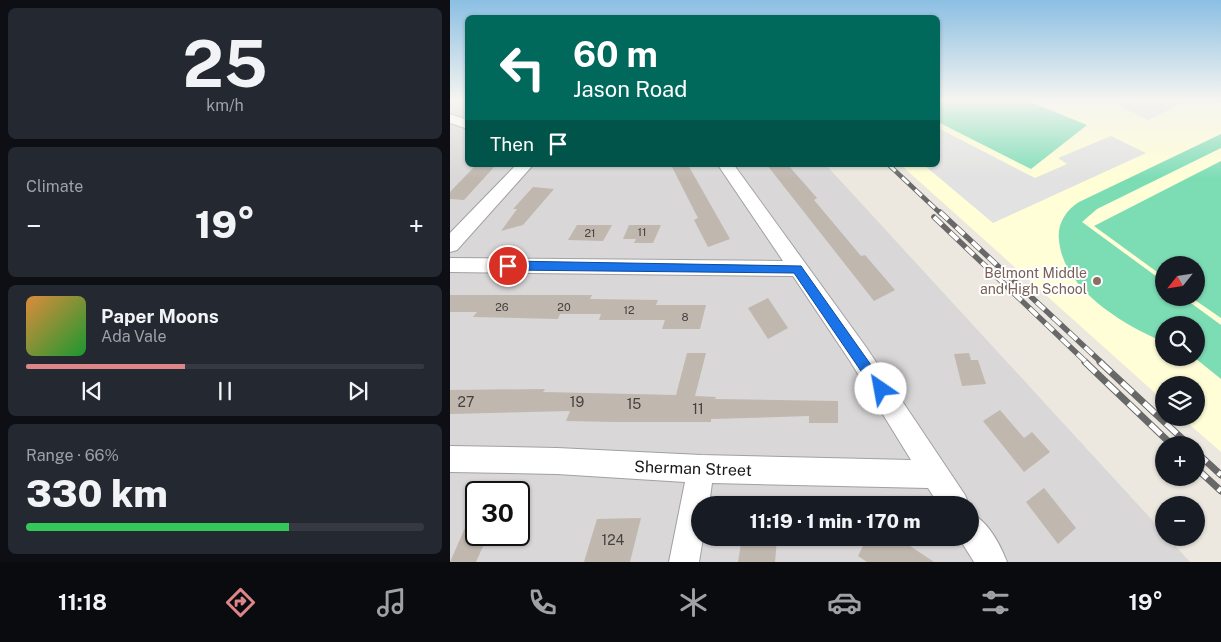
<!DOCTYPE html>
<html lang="en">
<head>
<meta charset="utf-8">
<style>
	:root { --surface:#171b24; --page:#242831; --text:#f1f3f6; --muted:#9ea1a6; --line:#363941; --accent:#dd868a }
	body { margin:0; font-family:"Public Sans",sans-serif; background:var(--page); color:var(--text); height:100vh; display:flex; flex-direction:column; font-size:19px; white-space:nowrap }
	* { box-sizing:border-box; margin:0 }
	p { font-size:16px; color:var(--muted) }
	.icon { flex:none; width:28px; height:28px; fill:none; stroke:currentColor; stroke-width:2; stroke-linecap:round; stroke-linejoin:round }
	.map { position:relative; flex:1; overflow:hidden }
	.sheet { display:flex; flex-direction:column; gap:8px; padding:8px; background:#0d0f14; width:450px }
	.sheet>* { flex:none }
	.guide { position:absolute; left:15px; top:15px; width:475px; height:152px; border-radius:8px; box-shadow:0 1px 4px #0004; background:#00695c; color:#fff; overflow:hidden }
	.needle { width:32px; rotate:240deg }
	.controls { position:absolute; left:705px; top:256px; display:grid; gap:10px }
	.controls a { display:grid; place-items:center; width:50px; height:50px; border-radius:50%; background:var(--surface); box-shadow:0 1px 4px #0004; font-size:25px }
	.speed { position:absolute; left:15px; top:481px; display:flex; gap:10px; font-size:25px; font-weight:700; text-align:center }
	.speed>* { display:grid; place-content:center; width:65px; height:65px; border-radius:50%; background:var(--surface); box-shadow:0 1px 4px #0004; line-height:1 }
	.speed .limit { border:2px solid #111; border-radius:8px; background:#fff; color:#111 }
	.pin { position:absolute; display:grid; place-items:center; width:42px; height:42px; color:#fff; margin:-21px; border:2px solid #fff; border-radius:50%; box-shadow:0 1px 5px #0007 }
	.me { position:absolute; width:55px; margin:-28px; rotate:327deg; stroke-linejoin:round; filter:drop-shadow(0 0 4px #0008) }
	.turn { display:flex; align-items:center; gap:18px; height:105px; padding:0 25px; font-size:22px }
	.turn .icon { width:65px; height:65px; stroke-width:2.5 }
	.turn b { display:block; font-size:35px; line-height:42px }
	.then { display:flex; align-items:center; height:48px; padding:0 25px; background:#0003; gap:10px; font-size:19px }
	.big { font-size:38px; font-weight:800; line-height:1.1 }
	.sheet .card { flex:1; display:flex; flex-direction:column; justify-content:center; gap:8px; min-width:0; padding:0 18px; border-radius:8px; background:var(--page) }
	.sheet .dial { align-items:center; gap:0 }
	.dial b { font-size:65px; line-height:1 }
	.song { display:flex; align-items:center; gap:15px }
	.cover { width:60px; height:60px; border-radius:8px; background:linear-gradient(135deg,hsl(30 70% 55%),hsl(130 70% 35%)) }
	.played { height:5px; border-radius:2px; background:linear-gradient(90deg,var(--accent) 40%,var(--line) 40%) }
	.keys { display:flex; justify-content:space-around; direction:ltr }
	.heat { display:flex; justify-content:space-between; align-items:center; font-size:28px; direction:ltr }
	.charge { height:8px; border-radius:4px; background:linear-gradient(90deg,#34c759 66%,var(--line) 0) }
	.trip { position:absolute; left:241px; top:496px; width:288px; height:50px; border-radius:25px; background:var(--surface); box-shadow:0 1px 4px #0004; font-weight:800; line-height:50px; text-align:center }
	.menu { display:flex; height:80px; justify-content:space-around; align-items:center; background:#090b0e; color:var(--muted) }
	.menu .icon { width:35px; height:35px }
	.menu .current { color:var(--accent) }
	.menu b { font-size:22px; color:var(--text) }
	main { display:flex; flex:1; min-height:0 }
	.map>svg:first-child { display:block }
</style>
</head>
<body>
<main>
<section class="sheet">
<div class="card dial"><b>25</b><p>km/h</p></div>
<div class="card"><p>Climate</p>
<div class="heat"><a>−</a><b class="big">19°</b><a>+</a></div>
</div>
<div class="card">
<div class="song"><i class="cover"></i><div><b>Paper Moons</b><p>Ada Vale</p></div></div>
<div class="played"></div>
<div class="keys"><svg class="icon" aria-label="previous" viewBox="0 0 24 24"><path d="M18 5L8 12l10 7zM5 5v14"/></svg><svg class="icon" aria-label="pause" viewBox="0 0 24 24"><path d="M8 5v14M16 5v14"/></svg><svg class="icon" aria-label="next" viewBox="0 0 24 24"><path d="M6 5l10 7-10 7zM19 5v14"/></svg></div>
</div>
<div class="card"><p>Range · 66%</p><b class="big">330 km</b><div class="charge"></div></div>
</section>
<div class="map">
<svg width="771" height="562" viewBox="0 0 771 562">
	<rect width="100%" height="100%" fill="#ece8df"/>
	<path fill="#d9d7d7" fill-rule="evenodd" d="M0,101H17L18,165H376L714,533V538H718L740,562H0ZM26,492H69V535H26ZM250,505H520V538H250Z"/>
	<path fill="#fffed6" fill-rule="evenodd" d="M488,101H771V452L732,418H746V385H714V401L451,165H488ZM714,265H746V298H714ZM714,325H746V358H714Z"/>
	<g fill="#7cddb5">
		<path d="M488,101H578L637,125L581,169L488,122Z"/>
		<path d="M771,134V148L647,209L632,222L714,282V298H734L771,325V379L745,358H746V325H714V342C673,325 613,289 609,240C607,224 616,210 629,202Z"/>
		<path d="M771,161V318L742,298H746V265H714V277L644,226Z"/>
	</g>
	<g fill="#e2e2e2">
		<path d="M672,101H758L733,103L698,120L665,104Z"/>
		<path d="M488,128L585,178L617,164L608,158L661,136L696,153L543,223L474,165H488Z"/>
	</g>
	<g fill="#c0b7af">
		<path d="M26,165H46L14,200L0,199V192Z"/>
		<path d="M221,165H238L280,239L258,247L244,220L248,218Z"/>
		<path d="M317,165H338L367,198L364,200L411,256L415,255L445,290L424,301Z"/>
		<path d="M83,187L104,189L73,225L51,231L67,209H63Z"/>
		<path d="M127,225H162L153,241L118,240Z"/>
		<path d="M179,225H211L203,243H184L186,239H173Z"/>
		<path d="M0,295H142L140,299L208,300L206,305H256L250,329H212L215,320H149L151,314H110L108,319L23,317L27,312H0Z"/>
		<path d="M318,298L338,328L318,339L298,308Z"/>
		<path d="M237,353H256L245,396L266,397L265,399L388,401V423H359V416L261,419V422H166L116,421L120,411L0,414V390L95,389L93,392L226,395Z"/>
		<path d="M519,353L521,360H528L536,384L512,386L504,354Z"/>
		<path d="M550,410L574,438L582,432L600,452L574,472L533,421Z"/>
		<path d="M594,488L626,528L608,544L576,502Z"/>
		<path d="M26,503V535H38L26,562H0Z"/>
		<path d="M191,518L180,562H134L147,519Z"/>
		<path d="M292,538H327L325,562H288Z"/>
		<path d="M417,538H448L484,562H417L408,556Z"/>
	</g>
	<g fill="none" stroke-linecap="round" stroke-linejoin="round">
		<g stroke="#a1a1a1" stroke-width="2">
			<g id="street">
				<path d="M0,114L18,120V129L0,123Z"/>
				<path d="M66,165H83L7,250L0,252V233Z"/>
				<path d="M268,165H284L416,347L515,495L519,505H489L478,488L262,483L259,505H250V538H253L249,562H219L235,482L107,474L0,472V446L107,448L251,455L461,460L400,361L343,276L0,272V258L333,261Z"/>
				<path d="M520,513C538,521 550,544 557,562H524L509,538H520Z"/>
			</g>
		</g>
		<use href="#street" fill="#fff" fill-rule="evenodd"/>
		<g stroke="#686868" stroke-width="4.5">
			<path id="rail-far2" d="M439,165L491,214"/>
		</g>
		<g stroke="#686868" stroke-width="5.5">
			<g id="rail-far1">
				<path d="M490,212L652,363"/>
				<path d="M484,217L637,363"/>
			</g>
		</g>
		<g stroke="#686868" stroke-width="7">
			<g id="rail">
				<path d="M635,362L722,445"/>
				<path d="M650,362L739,445"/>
				<path d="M746,452L771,475"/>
				<path d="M746,468L771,491"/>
			</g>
		</g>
		<use href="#rail-far2" stroke="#fff" stroke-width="3" stroke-dasharray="9" stroke-linecap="butt"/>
		<use href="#rail-far1" stroke="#fff" stroke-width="4" stroke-dasharray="11" stroke-linecap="butt"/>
		<use href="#rail" stroke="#fff" stroke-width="5" stroke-dasharray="15" stroke-linecap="butt"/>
	</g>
	<linearGradient id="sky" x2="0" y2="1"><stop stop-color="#8bbfe3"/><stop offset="0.56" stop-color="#f6f5f1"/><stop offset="1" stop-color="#f6f5f1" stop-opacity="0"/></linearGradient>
	<rect width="771" height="179" fill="url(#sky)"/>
	<path fill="#1a73e8" stroke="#114b97" d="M58,261L351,266L438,389L436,393L431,395L426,393L344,273L58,270L52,266Z"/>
	<circle fill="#8d6e63" stroke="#fff" stroke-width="2" cx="647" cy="281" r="5"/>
	<g text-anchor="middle" stroke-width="4" stroke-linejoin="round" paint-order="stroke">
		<g font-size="11" fill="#44413f">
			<text x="192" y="236">11</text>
			<text x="140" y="237">21</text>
			<text x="52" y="311">26</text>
			<text x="114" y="311">20</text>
			<text x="179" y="314">12</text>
			<text x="235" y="321">8</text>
		</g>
		<g font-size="14" fill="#785e54" stroke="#fff" text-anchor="end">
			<text x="637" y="278">Belmont Middle<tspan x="637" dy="16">and High School</tspan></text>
		</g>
		<g font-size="14" fill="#44413f">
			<text x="16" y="407">27</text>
			<text x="127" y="407">19</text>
			<text x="184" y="409">15</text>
			<text x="248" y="414">11</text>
			<text x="163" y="545">124</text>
		</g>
		<g font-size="16" fill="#1a1a1a" stroke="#fff">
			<text transform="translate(243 468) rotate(2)" y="6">Sherman Street</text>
		</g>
	</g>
</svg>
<div class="controls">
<a><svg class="needle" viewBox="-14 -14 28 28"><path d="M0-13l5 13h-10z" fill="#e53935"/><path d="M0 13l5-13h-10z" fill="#9ea1a6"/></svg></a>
<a><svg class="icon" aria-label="search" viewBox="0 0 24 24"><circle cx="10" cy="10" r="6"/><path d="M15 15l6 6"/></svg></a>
<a><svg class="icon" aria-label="layers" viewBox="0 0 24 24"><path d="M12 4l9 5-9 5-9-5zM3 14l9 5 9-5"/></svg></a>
<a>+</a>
<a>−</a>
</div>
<div class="speed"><div class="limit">30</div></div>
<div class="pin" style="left:58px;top:266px;background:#d93025"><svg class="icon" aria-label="arrive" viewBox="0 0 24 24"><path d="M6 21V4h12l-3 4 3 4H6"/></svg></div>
<svg class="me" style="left:431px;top:389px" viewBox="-20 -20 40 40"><circle r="19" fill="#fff"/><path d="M0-13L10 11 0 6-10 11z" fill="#1a73e8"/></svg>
<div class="trip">11:19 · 1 min · 170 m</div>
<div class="guide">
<div class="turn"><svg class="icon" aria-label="left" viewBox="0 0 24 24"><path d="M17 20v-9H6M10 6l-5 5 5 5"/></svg><div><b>60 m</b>Jason Road</div></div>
<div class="then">Then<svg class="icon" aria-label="arrive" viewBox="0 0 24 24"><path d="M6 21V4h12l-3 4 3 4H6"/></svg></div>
</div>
</div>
</main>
<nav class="menu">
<b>11:18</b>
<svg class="icon current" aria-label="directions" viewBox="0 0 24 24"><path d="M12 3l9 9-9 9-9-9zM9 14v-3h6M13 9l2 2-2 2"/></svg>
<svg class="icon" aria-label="music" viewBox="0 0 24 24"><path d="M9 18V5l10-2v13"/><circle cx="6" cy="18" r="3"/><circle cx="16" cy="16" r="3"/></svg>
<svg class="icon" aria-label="phone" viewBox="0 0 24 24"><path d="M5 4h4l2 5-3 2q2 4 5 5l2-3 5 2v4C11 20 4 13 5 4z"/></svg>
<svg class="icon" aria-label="climate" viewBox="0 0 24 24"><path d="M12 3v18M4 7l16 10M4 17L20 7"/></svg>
<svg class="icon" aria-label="car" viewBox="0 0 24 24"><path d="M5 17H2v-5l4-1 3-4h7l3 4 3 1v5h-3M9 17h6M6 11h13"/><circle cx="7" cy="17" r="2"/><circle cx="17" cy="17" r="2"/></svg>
<svg class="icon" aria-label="filters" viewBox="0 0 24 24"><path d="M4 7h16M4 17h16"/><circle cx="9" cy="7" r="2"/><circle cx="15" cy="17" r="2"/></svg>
<b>19°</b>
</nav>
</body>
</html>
